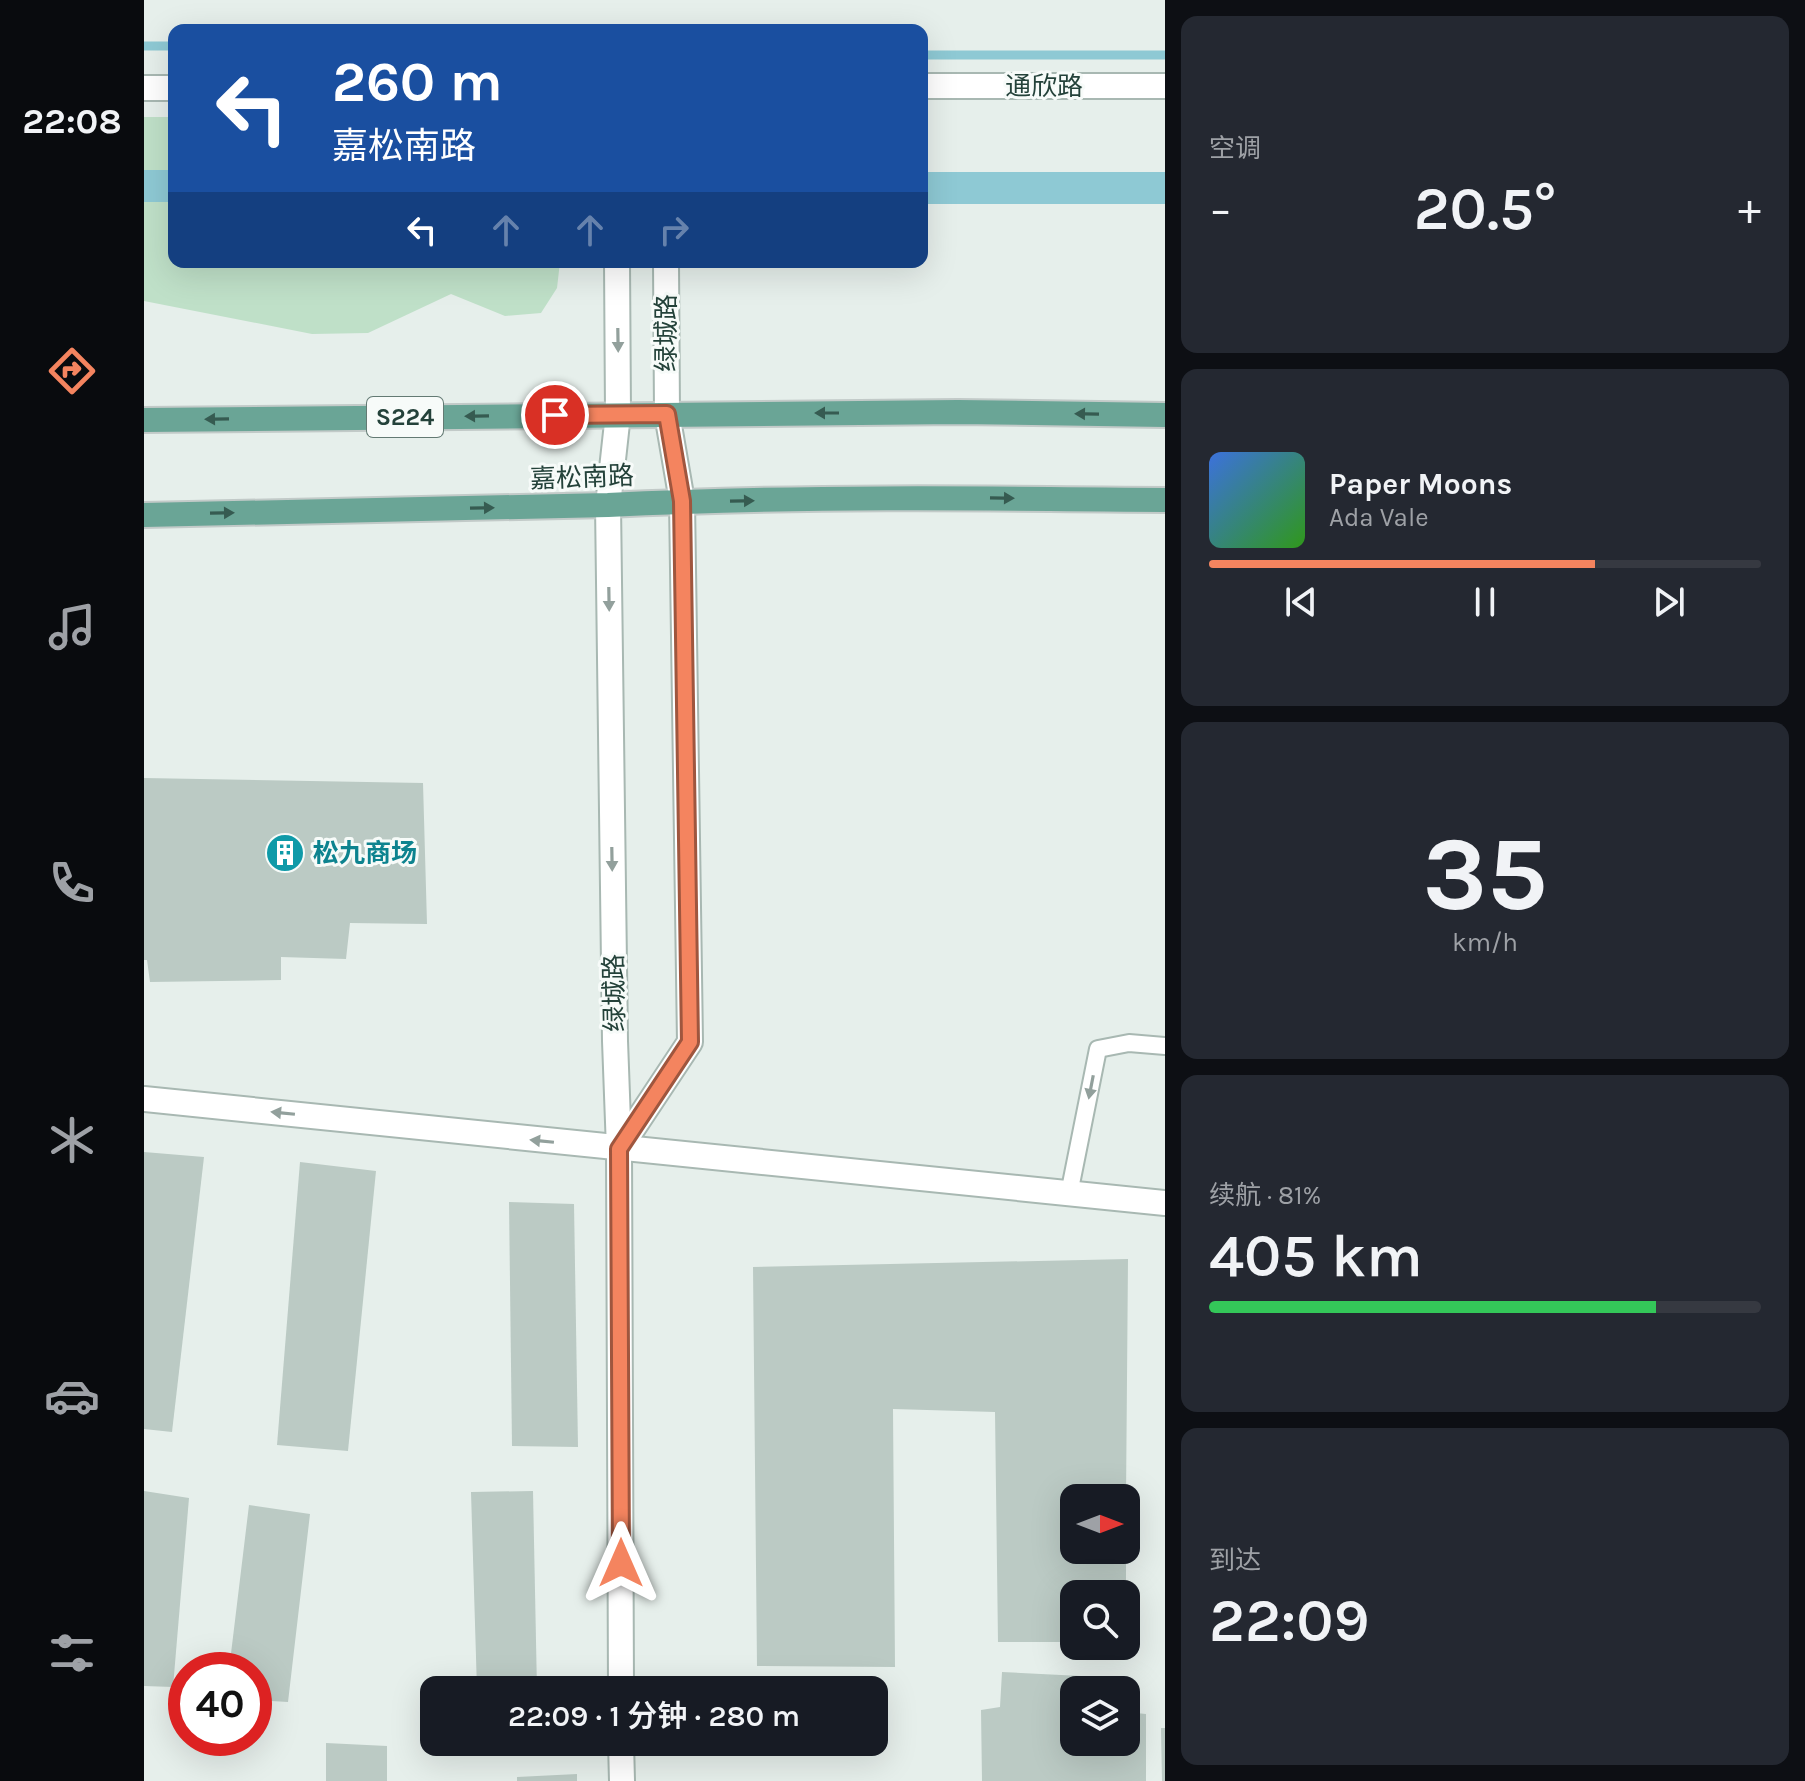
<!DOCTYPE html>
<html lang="zh">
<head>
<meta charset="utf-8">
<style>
	:root { --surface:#171b24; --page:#242831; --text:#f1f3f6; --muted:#9ea1a6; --line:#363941; --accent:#f4845f }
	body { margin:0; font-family:Karla,"Noto Sans SC",sans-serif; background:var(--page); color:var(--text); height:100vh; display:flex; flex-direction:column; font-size:30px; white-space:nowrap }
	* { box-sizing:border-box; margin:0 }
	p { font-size:26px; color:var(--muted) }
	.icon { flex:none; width:44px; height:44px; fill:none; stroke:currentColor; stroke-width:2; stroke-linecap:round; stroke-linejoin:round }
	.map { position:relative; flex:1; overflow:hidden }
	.panel { display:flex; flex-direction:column; gap:16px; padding:16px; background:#0d0f14; width:640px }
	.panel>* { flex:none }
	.hud { position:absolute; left:24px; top:24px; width:760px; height:244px; border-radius:16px; box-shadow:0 8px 32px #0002; background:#1a4fa0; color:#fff; overflow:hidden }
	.needle { width:52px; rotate:90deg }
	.buttons { position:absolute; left:916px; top:1484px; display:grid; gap:16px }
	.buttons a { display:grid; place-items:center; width:80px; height:80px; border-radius:16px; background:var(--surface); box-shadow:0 8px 32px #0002; font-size:40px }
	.speed { position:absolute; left:24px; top:1652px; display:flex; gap:16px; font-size:40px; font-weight:700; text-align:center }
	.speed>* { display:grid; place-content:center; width:104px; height:104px; border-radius:50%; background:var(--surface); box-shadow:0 8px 32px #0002; line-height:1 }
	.speed .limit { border:12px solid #d22; background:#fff; color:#111 }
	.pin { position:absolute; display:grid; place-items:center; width:68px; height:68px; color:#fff; margin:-34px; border:4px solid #fff; border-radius:50%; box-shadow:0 2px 8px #0007 }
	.me { position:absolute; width:88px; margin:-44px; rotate:0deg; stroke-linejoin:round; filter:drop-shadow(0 0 6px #0008) }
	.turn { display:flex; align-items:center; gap:28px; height:168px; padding:0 32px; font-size:36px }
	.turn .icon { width:104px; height:104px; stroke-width:2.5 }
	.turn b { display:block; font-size:56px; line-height:68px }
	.lanes { display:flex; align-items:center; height:76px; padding:0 32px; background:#0003; justify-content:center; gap:40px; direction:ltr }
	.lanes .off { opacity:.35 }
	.big { font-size:60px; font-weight:600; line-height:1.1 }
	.panel .tile { flex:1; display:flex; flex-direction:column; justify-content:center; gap:12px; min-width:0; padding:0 28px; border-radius:16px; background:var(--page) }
	.panel .dial { align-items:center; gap:0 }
	.dial b { font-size:104px; line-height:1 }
	.song { display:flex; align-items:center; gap:24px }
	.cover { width:96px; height:96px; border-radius:12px; background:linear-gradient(135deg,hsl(220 70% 55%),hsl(110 70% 35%)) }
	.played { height:8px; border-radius:4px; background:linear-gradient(90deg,var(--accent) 70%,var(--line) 70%) }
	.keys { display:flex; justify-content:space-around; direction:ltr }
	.heat { display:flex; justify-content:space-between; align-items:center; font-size:44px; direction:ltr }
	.charge { height:12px; border-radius:6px; background:linear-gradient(90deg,#34c759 81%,var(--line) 0) }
	.trip { position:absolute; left:276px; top:1676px; width:468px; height:80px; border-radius:16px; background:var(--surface); box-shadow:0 8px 32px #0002; font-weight:600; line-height:80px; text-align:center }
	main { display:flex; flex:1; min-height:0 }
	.menu { display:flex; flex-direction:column; width:144px; justify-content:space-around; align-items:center; background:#090b0e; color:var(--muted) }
	.menu .icon { width:56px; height:56px }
	.menu .current { color:var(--accent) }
	.menu b { font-size:36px; color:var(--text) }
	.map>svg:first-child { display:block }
</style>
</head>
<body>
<main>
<nav class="menu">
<b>22:08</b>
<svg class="icon current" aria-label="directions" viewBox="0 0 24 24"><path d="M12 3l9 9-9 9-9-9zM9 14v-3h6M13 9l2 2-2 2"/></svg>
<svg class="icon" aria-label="music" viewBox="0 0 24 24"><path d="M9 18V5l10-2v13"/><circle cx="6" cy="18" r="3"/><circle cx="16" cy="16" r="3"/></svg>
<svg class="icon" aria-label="phone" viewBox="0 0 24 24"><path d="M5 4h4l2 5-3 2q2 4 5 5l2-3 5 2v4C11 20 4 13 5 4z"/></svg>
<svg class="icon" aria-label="climate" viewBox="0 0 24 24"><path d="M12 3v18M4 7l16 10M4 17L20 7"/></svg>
<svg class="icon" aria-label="car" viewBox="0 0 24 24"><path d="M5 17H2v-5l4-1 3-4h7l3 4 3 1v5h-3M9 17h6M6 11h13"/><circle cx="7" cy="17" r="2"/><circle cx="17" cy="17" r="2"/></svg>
<svg class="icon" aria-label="filters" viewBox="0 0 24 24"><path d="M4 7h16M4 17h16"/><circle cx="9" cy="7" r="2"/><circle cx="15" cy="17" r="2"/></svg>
</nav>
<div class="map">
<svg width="1021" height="1781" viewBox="0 0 1021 1781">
	<rect width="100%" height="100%" fill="#e6efeb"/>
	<path fill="#bfe0c8" d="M0,117H30V262H416L413,288L397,313L361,316L307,294L224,333L168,334L0,301Z"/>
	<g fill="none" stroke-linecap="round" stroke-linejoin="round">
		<g stroke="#8ec9d4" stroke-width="9">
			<path d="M0,46H30"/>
			<path d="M778,55H1021"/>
		</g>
		<g stroke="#8ec9d4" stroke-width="32">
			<path d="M0,186H30"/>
			<path d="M778,188H1021"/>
		</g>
	</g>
	<g fill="#bbcac4">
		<path d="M0,778L279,783L283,924L206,923L202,959L137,957V980L6,982L3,960H0Z"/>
		<path d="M0,1152L60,1157L28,1432L0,1429Z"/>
		<path d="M156,1162L232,1171L204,1451L133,1445Z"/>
		<path d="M365,1202L430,1204L434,1447L368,1446Z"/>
		<path d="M984,1259L982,1498H930V1550H982V1594H930V1642H854L851,1412L749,1409L751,1667L613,1666L609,1267Z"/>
		<path d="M0,1491L45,1498L29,1687L0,1686Z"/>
		<path d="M389,1491L393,1690H333L327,1492Z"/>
		<path d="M105,1505L166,1514L144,1702L110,1700V1670H85Z"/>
		<path d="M858,1672L977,1678L976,1690H930V1742H982V1712L1002,1714V1781H838L837,1710L856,1707Z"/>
		<path d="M1017,1728H1021V1781H1018Z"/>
		<path d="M182,1743L243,1746V1781H182Z"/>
		<path d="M433,1774V1781H373V1777Z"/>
	</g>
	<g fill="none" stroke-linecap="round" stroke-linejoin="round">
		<g stroke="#a8b8b2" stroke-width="20">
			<path id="service" d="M925,1194L954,1049L985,1043L1021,1046"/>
		</g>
		<g stroke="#a8b8b2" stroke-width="28">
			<g id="tertiary">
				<path d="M778,86H1021"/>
				<path d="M0,88H30"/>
				<path d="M473,262L474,414L464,505L471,1041L475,1149L477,1690"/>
				<path d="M0,1099L1021,1203"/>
				<path d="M475,1149L546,1042L538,501L523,414L522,262"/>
				<path d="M477,1742L478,1781"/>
			</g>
		</g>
		<g stroke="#c2cac8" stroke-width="28">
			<g id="primary">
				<path d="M0,420L814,412L1021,415"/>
				<path d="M0,515L464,505C649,496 835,498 1021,500"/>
			</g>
		</g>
		<use href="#service" stroke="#fff" stroke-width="16"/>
		<use href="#tertiary" stroke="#fff" stroke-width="24"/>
		<use href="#primary" stroke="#6aa596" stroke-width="24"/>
	</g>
	<defs><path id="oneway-solid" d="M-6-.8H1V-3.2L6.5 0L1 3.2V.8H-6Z" transform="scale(2)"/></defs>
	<g fill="#92a09c">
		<use href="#oneway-solid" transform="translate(474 340) rotate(89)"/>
		<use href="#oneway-solid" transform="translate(465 599) rotate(89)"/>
		<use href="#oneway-solid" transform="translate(468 859) rotate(89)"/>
		<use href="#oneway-solid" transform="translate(947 1087) rotate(101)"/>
		<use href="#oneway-solid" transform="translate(139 1113) rotate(-174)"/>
		<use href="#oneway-solid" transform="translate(398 1141) rotate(-174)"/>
	</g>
	<g fill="#365b51">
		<use href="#oneway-solid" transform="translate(683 413) rotate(180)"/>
		<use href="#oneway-solid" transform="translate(943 414) rotate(-179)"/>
		<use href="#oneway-solid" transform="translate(333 416) rotate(179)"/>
		<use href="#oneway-solid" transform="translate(73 419) rotate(179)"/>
		<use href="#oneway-solid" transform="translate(858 498) rotate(1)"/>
		<use href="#oneway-solid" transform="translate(598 501) rotate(-1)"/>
		<use href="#oneway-solid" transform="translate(338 508) rotate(-1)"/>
		<use href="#oneway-solid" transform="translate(78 513) rotate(-1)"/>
	</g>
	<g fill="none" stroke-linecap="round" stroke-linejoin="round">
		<g stroke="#9f563e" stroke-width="20">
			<path id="route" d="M411,415L523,414L538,501L546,1042L475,1149L477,1563"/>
		</g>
		<use href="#route" stroke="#f4845f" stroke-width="14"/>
	</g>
	<defs>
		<g id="building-disc" transform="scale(2)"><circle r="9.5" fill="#0f9aa8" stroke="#f7fbf9"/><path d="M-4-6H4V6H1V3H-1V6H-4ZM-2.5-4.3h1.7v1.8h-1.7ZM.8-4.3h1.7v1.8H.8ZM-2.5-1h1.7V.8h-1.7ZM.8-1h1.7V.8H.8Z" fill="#fff"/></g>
	</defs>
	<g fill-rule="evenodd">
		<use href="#building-disc" x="141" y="853"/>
	</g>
	<g text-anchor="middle" stroke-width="6" stroke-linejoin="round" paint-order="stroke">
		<rect fill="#f7fbf9" stroke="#637a73" stroke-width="2" x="223" y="397" width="76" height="40" rx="6"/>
		<g font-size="24" font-weight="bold" fill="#24423a">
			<text x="261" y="425">S224</text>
		</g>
		<g font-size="26" fill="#24423a" stroke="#f7fbf9">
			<text x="900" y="95">通欣路</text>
			<text transform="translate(522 333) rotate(-90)" y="9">绿城路</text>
			<text transform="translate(438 477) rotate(-2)" y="9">嘉松南路</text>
			<text transform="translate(470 993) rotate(-91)" y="9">绿城路</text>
		</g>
		<g font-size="26" font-weight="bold" fill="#0d838f" stroke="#f7fbf9" text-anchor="start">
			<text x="169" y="862">松九商场</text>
		</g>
	</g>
</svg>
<div class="buttons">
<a><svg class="needle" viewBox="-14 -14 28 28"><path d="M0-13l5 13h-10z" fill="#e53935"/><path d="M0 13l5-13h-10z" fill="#9ea1a6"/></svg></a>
<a><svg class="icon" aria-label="search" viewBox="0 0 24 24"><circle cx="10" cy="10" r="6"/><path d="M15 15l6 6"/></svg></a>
<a><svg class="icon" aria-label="layers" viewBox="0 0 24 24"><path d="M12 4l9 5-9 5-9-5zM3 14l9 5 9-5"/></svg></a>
</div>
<div class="speed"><div class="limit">40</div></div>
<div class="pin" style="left:411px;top:415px;background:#d93025"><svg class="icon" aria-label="arrive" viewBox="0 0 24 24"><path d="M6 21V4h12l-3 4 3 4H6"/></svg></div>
<svg class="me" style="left:477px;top:1563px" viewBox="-20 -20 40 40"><path d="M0-17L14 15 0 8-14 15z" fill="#f4845f" stroke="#fff" stroke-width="4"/></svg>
<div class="trip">22:09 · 1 分钟 · 280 m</div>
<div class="hud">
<div class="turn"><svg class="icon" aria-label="left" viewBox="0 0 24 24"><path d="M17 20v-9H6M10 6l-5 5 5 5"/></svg><div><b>260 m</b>嘉松南路</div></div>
<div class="lanes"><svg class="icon" aria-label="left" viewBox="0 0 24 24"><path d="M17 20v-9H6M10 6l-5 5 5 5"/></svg><svg class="icon off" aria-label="ahead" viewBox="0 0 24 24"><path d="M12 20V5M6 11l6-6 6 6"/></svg><svg class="icon off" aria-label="ahead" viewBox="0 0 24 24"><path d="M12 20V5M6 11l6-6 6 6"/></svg><svg class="icon off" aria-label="right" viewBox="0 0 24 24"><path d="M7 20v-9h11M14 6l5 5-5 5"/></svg></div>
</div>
</div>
<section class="panel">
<div class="tile"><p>空调</p>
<div class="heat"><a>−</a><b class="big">20.5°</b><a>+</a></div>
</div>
<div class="tile">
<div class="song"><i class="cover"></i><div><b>Paper Moons</b><p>Ada Vale</p></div></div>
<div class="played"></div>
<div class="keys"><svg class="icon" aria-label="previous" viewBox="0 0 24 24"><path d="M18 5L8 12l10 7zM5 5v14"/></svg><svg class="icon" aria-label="pause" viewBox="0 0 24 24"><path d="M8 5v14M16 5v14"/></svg><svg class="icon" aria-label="next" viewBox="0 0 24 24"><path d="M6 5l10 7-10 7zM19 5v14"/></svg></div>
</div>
<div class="tile dial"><b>35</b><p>km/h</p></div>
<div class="tile"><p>续航 · 81%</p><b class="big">405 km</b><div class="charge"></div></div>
<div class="tile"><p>到达</p><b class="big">22:09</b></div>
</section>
</main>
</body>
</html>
